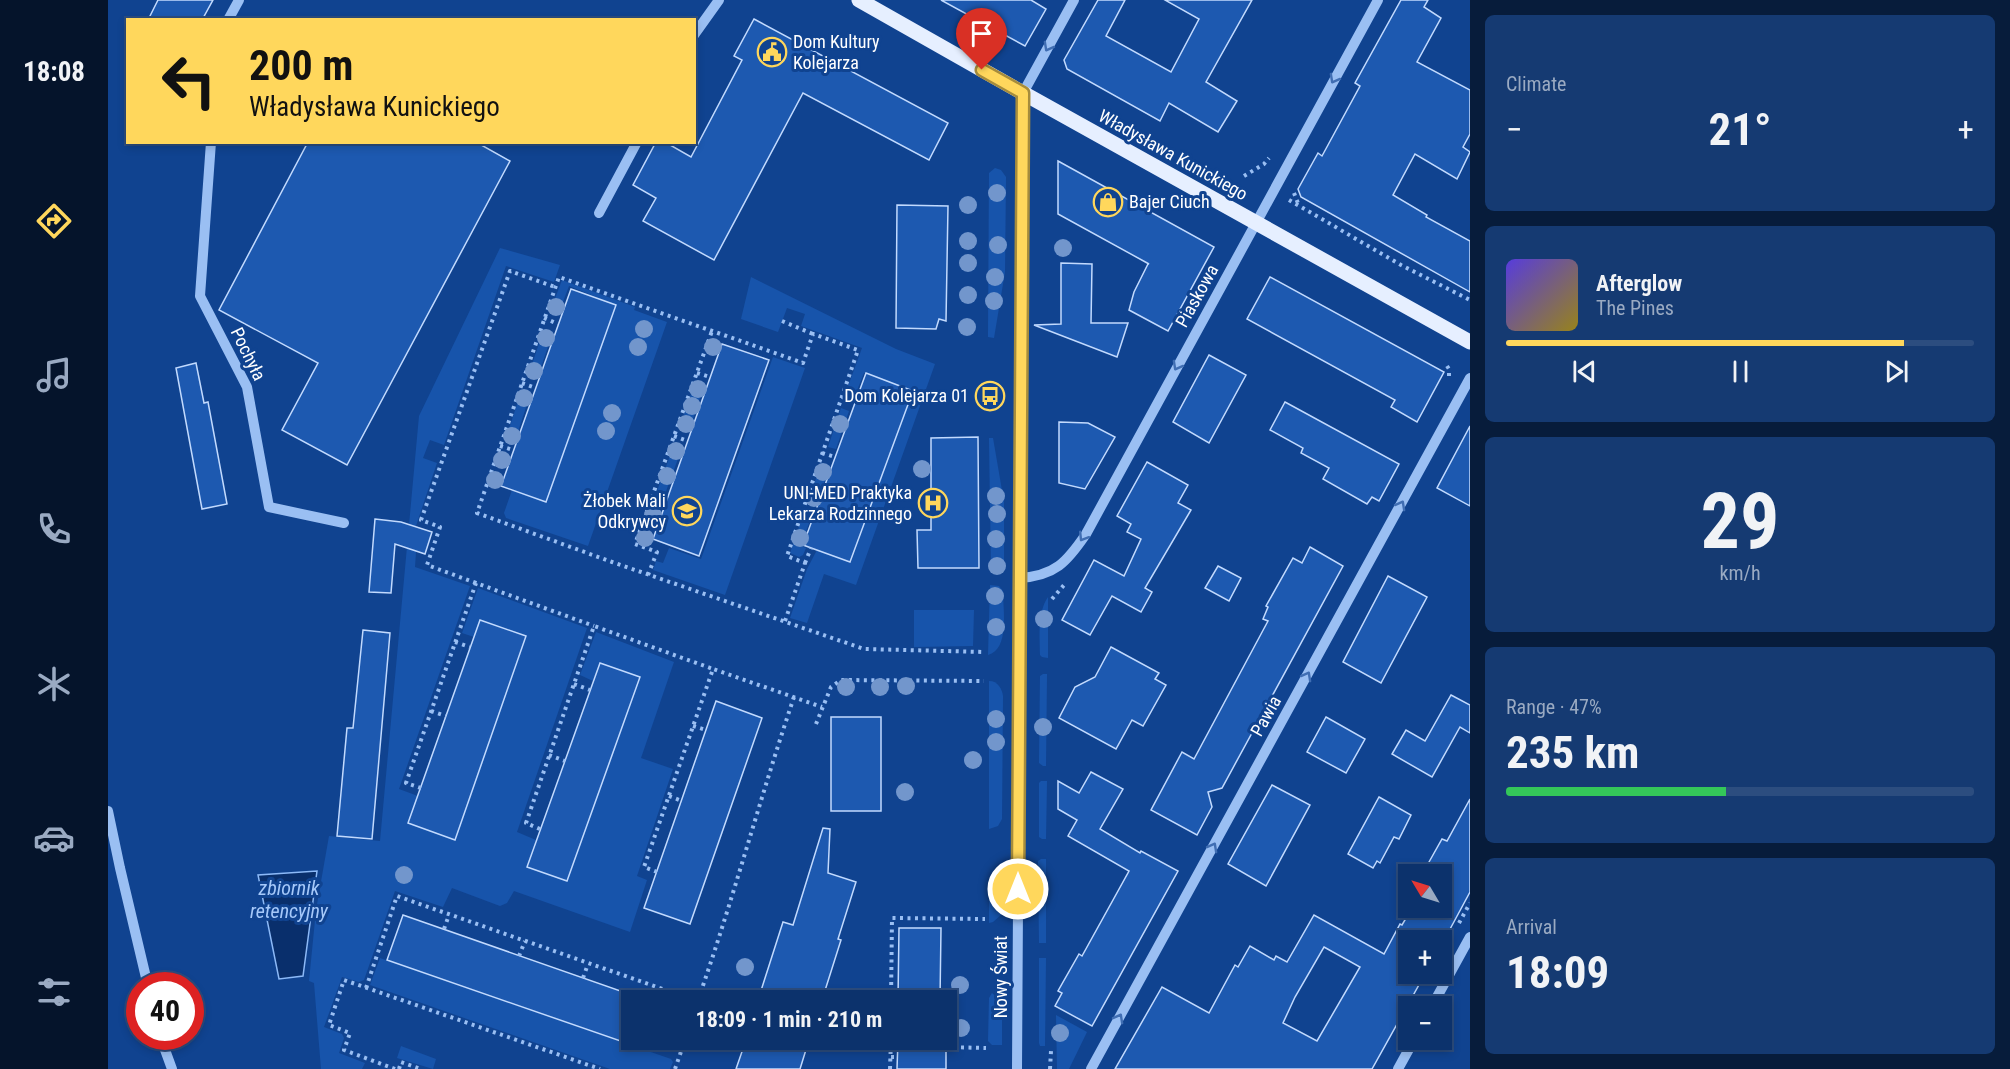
<!DOCTYPE html>
<html lang="en">
<head>
<meta charset="utf-8">
<style>
	:root { --surface:#0c326c; --page:#153a72; --text:#f1f3f6; --muted:#9aaac2; --line:#2c4d7f; --accent:#ffd75c }
	body { margin:0; font-family:"Roboto Condensed",sans-serif; background:var(--page); color:var(--text); height:100vh; display:flex; flex-direction:column; font-size:22px; white-space:nowrap }
	* { box-sizing:border-box; margin:0 }
	p { font-size:20px; color:var(--muted) }
	.icon { flex:none; width:33px; height:33px; fill:none; stroke:currentColor; stroke-width:2; stroke-linecap:round; stroke-linejoin:round }
	.map { position:relative; flex:1; overflow:hidden }
	.drawer { display:flex; flex-direction:column; gap:15px; padding:15px; background:#071c3b; width:540px }
	.drawer>* { flex:none }
	.top-card { position:absolute; left:18px; top:18px; width:570px; height:126px; border-radius:0px; box-shadow:0 3px 9px #0003,0 0 0 2px var(--line); background:#ffd75c; color:#111; overflow:hidden }
	.needle { width:39px; rotate:308deg }
	.tools { position:absolute; left:1290px; top:864px; display:grid; gap:12px }
	.tools a { display:grid; place-items:center; width:54px; height:54px; border-radius:0px; background:var(--surface); box-shadow:0 3px 9px #0003,0 0 0 2px var(--line); font-size:30px }
	.speed { position:absolute; left:18px; top:972px; display:flex; gap:12px; font-size:30px; font-weight:700; text-align:center }
	.speed>* { display:grid; place-content:center; width:78px; height:78px; border-radius:50%; background:var(--surface); box-shadow:0 3px 9px #0003,0 0 0 2px var(--line); line-height:1 }
	.speed .limit { border:9px solid #d22; background:#fff; color:#111 }
	.pin { position:absolute; display:grid; place-items:center; width:51px; height:51px; color:#fff; margin:-62px -26px; border-radius:50% 50% 50% 0; rotate:-45deg; box-shadow:0 0 6px #0007 }
	.pin .icon { rotate:45deg }
	.me { position:absolute; width:66px; margin:-33px; rotate:0deg; stroke-linejoin:round; filter:drop-shadow(0 0 4px #0008) }
	.turn { display:flex; align-items:center; gap:21px; height:126px; padding:0 24px; font-size:27px }
	.turn .icon { width:78px; height:78px; stroke-width:2.5 }
	.turn b { display:block; font-size:42px; line-height:51px }
	.big { font-size:45px; font-weight:700; line-height:1.1 }
	.drawer .card { flex:1; display:flex; flex-direction:column; justify-content:center; gap:9px; min-width:0; padding:0 21px; border-radius:9px; background:var(--page) }
	.drawer .dial { align-items:center; gap:0 }
	.dial b { font-size:78px; line-height:1 }
	.song { display:flex; align-items:center; gap:18px }
	.cover { width:72px; height:72px; border-radius:9px; background:linear-gradient(135deg,hsl(250 70% 55%),hsl(50 70% 35%)) }
	.played { height:6px; border-radius:3px; background:linear-gradient(90deg,var(--accent) 85%,var(--line) 85%) }
	.keys { display:flex; justify-content:space-around; direction:ltr }
	.heat { display:flex; justify-content:space-between; align-items:center; font-size:33px; direction:ltr }
	.charge { height:9px; border-radius:4px; background:linear-gradient(90deg,#34c759 47%,var(--line) 0) }
	.trip { position:absolute; left:513px; top:990px; width:336px; height:60px; border-radius:0px; background:var(--surface); box-shadow:0 3px 9px #0003,0 0 0 2px var(--line); font-weight:700; line-height:60px; text-align:center }
	main { display:flex; flex:1; min-height:0 }
	.dock { display:flex; flex-direction:column; width:108px; justify-content:space-around; align-items:center; background:#05142b; color:var(--muted) }
	.dock .icon { width:42px; height:42px }
	.dock .on { color:var(--accent) }
	.dock b { font-size:27px; color:var(--text) }
	.map>svg:first-child { display:block }
</style>
</head>
<body>
<main>
<nav class="dock">
<b>18:08</b>
<svg class="icon on" aria-label="directions" viewBox="0 0 24 24"><path d="M12 3l9 9-9 9-9-9zM9 14v-3h6M13 9l2 2-2 2"/></svg>
<svg class="icon" aria-label="music" viewBox="0 0 24 24"><path d="M9 18V5l10-2v13"/><circle cx="6" cy="18" r="3"/><circle cx="16" cy="16" r="3"/></svg>
<svg class="icon" aria-label="phone" viewBox="0 0 24 24"><path d="M5 4h4l2 5-3 2q2 4 5 5l2-3 5 2v4C11 20 4 13 5 4z"/></svg>
<svg class="icon" aria-label="climate" viewBox="0 0 24 24"><path d="M12 3v18M4 7l16 10M4 17L20 7"/></svg>
<svg class="icon" aria-label="car" viewBox="0 0 24 24"><path d="M5 17H2v-5l4-1 3-4h7l3 4 3 1v5h-3M9 17h6M6 11h13"/><circle cx="7" cy="17" r="2"/><circle cx="17" cy="17" r="2"/></svg>
<svg class="icon" aria-label="filters" viewBox="0 0 24 24"><path d="M4 7h16M4 17h16"/><circle cx="9" cy="7" r="2"/><circle cx="15" cy="17" r="2"/></svg>
</nav>
<div class="map">
<svg width="1362" height="1069" viewBox="0 0 1362 1069">
	<rect width="100%" height="100%" fill="#104390"/>
	<g fill="#1754ab">
		<path d="M887,168L893,170L898,177L897,272L886,338L880,337L881,173Z"/>
		<path d="M392,248L452,265L446,282L398,266L336,445L322,440L315,458L329,463L308,526L315,529L308,552L307,567L362,586L291,789L310,796L301,823L347,840L418,637L372,620L366,637L354,633L370,588L479,628L409,832L428,840L419,867L459,880L492,663L485,681L472,675L488,632L566,662L533,758L565,769L529,876L539,880L522,932L406,891L399,903L392,906L344,888L335,907L287,891L256,980L251,982L234,977L216,1027L234,1034L236,1038L231,1053L257,1063L254,1069H213L206,983L201,981L208,910L221,836L272,841L311,416Z"/>
		<path d="M643,277L788,349L827,364L748,585L716,574L699,623L682,618L699,569L709,550L743,562L805,391L756,373L748,393L739,389L754,348L693,326L697,314L679,308L670,332L633,319Z"/>
		<path d="M454,280L527,307L526,310L559,322L480,546L398,518L396,513L404,490L438,502L508,305L461,286L450,315L442,312Z"/>
		<path d="M436,329L445,332L429,379L420,376Z"/>
		<path d="M665,357L697,368L617,595L545,570L548,561L555,563L561,548L593,559Z"/>
		<path d="M587,382L596,386L581,431L572,427Z"/>
		<path d="M413,392L422,395L407,441L398,438Z"/>
		<path d="M733,408L741,411L728,449L720,447Z"/>
		<path d="M881,438H885L896,502V564L892,570H883Z"/>
		<path d="M566,445L574,448L557,494L549,491Z"/>
		<path d="M713,463L722,466L708,506L700,503Z"/>
		<path d="M693,521L701,523L693,546L698,548L695,555L691,557L682,553Z"/>
		<path d="M882,585L891,586L895,591C895,610 902,649 880,655Z"/>
		<path d="M940,597V658L934,657L932,655C932,636 929,613 940,597Z"/>
		<path d="M806,610H866L865,646L806,647Z"/>
		<path d="M935,674H939L938,766H935L931,763L932,676Z"/>
		<path d="M881,681C890,681 894,689 895,696L894,819L890,826L881,829Z"/>
		<path d="M933,781H939L938,839H934L931,837V783Z"/>
		<path d="M933,859H938V943H931L930,861Z"/>
		<path d="M881,882L894,893L893,915L885,922L881,923Z"/>
		<path d="M272,958L563,1059L565,1062L562,1069H502L262,985Z"/>
		<path d="M931,958H938L937,1046H932L931,1043Z"/>
		<path d="M884,993L894,1002V1045H884L880,1041L881,998Z"/>
		<path d="M948,1015L979,1032L961,1069H949Z"/>
		<path d="M293,1046L328,1059L325,1069L289,1058Z"/>
	</g>
	<path fill="#092f6c" stroke="#8cb9f7" stroke-width="1.5" d="M209,871L195,976L171,979L150,875Z"/>
	<g fill="#1d59b0" stroke="#c2dafe" stroke-width="1.5" fill-rule="evenodd">
		<path d="M50,0H105L94,20H40Z"/>
		<path d="M833,0H923L938,9L917,46Z"/>
		<path d="M990,0H1017L998,36L1063,72L1091,19L1057,0H1144L1098,82L1129,101L1110,132L1061,103L1052,121L959,69L956,60Z"/>
		<path d="M1293,0H1320L1316,7L1333,18L1309,62L1362,90V134L1355,147L1362,152L1349,179L1307,154L1285,195L1319,215L1318,217L1362,241V292L1193,197L1190,189L1210,153L1214,156L1252,86L1247,83Z"/>
		<path d="M646,19L840,123L821,160L695,93L606,260L535,221L548,198L525,185L548,142H557L583,157L634,60L626,56Z"/>
		<path d="M200,142H368L402,161L239,465L174,430L210,363L111,310Z"/>
		<path d="M950,161L1106,247L1060,331L1021,310L1026,292L1040,264H1041L950,214Z"/>
		<path d="M789,205L840,206L838,321L831,319L828,329L788,328Z"/>
		<path d="M953,263L984,264L983,323H1020L1009,357L926,325L953,324Z"/>
		<path d="M1162,277L1336,372L1309,422L1283,407L1287,400L1139,319Z"/>
		<path d="M463,289L508,305L438,502L393,486Z"/>
		<path d="M614,344L661,360L591,556L545,539Z"/>
		<path d="M1101,355L1138,375L1101,443L1065,422Z"/>
		<path d="M88,363L96,403L100,402L119,504L94,509L68,368Z"/>
		<path d="M758,373L805,391L742,562L695,545Z"/>
		<path d="M1177,402L1291,464L1271,501L1264,497L1259,504L1215,479L1221,468L1193,453L1195,448L1162,430Z"/>
		<path d="M951,422L980,423L1007,437L977,489L951,483Z"/>
		<path d="M1362,426V506L1329,488Z"/>
		<path d="M870,437L871,568H810L809,530H823V438Z"/>
		<path d="M1039,462L1080,485L1070,503L1083,510L1037,588L1044,592L1033,612L1004,596L982,635L954,620L986,560L1016,576L1033,539L1019,532L1023,524L1009,516Z"/>
		<path d="M267,519L293,522L324,532L317,554L287,544L283,593L261,592Z"/>
		<path d="M1202,547L1235,566L1114,788L1100,792L1104,807L1089,835L1043,810L1074,752L1086,759L1160,621L1155,619L1160,607L1158,606L1185,558L1194,563Z"/>
		<path d="M1110,566L1133,578L1121,601L1097,588Z"/>
		<path d="M1280,576L1319,597L1273,683L1235,662Z"/>
		<path d="M372,620L418,636L347,840L300,823Z"/>
		<path d="M255,630L282,633L264,839L229,836L239,728H245Z"/>
		<path d="M1003,647L1051,673L1047,679L1058,685L1035,726L1024,720L1008,749L951,718L967,687L987,677Z"/>
		<path d="M492,663L532,677L459,881L419,867Z"/>
		<path d="M1343,695L1362,705V733L1352,727L1324,777L1284,754L1298,730L1317,741Z"/>
		<path d="M608,701L654,718L582,924L536,908Z"/>
		<rect x="723" y="717" width="50" height="94"/>
		<path d="M1218,717L1257,739L1238,773L1199,752Z"/>
		<path d="M983,772L1015,789L992,829L1032,853L1033,851L1070,871L984,1026L947,1006L954,993L950,991L971,954L974,956L1021,871L960,836L969,820L950,809V781L971,793Z"/>
		<path d="M1164,785L1202,805L1158,886L1120,864Z"/>
		<path d="M1271,797L1303,815L1291,839L1286,837L1272,863L1269,861L1265,868L1240,854Z"/>
		<path d="M1362,799V892L1334,944V940H1300V974H1317L1264,1069H1007L1054,987L1101,1013L1127,965L1130,967L1142,946L1166,960L1168,956L1179,962L1206,915L1276,954L1292,924L1294,925L1304,908H1334V874H1317L1323,864L1321,862L1334,839L1339,841ZM1216,947L1252,967L1209,1041L1175,1023L1187,997Z"/>
		<path d="M715,828L722,829L720,873L748,882L730,939L733,940L714,1000H650L675,922L685,925Z"/>
		<path d="M295,915L524,995V1045L279,960Z"/>
		<path d="M791,928H833L832,1000H790Z"/>
		<path d="M638,1040H701L692,1069H628Z"/>
		<path d="M790,1040H838V1069H789Z"/>
	</g>
	<g fill="none" stroke-linecap="round" stroke-linejoin="round">
		<g stroke="#9abff3" stroke-width="4" stroke-dasharray="3 4.5" stroke-linecap="butt">
			<path d="M1136,176L1156,164L1161,158"/>
			<path d="M1186,193L1191,206"/>
			<path d="M1181,200L1293,265L1362,300"/>
			<path d="M436,318L450,324"/>
			<path d="M674,321L705,334"/>
			<path d="M1339,366L1341,369V376"/>
			<path d="M589,373L602,377"/>
			<path d="M414,383L428,388"/>
			<path d="M734,397L747,402"/>
			<path d="M566,436L580,441"/>
			<path d="M392,446L405,450"/>
			<path d="M714,453L727,457"/>
			<path d="M543,499L558,503"/>
			<path d="M695,510L707,514"/>
			<path d="M697,563L703,548"/>
			<path d="M540,575L549,552L527,544L604,331"/>
			<path d="M368,583L319,565L332,527L313,520L402,271L447,287"/>
			<path d="M944,599L956,585"/>
			<path d="M677,621L697,563L679,556L750,350L705,334L695,363L451,277L369,513L504,562L756,649L877,652"/>
			<path d="M347,642L362,647"/>
			<path d="M466,684L482,690"/>
			<path d="M323,711L338,716"/>
			<path d="M708,724L723,687L733,680L876,681"/>
			<path d="M585,726L598,730"/>
			<path d="M441,755L457,761"/>
			<path d="M313,788L298,783L368,583L486,626"/>
			<path d="M561,796L574,801"/>
			<path d="M432,829L418,823L486,626L605,669"/>
			<path d="M549,872L536,867L605,669L714,707"/>
			<path d="M1351,923L1362,903"/>
			<path d="M336,929L341,915"/>
			<path d="M411,956L417,941"/>
			<path d="M475,978L480,964"/>
			<path d="M258,988L289,896L586,1000"/>
			<path d="M783,992L790,991"/>
			<path d="M542,1000L547,987"/>
			<path d="M590,1000C625,900 652,798 686,697"/>
			<path d="M783,1000L784,918L877,919"/>
			<path d="M1294,1027L1300,1014"/>
			<path d="M838,1047L878,1048"/>
			<path d="M783,1057H789"/>
			<path d="M287,1069L236,1050L242,1033L221,1025L236,980L492,1069"/>
			<path d="M291,1069L293,1062L313,1069"/>
			<path d="M567,1069L577,1040"/>
			<path d="M782,1069L783,1040"/>
			<path d="M942,1069L943,1051"/>
		</g>
		<g stroke="#9abff3" stroke-width="10">
			<path d="M120,20L131,0"/>
			<path d="M586,35L611,0"/>
			<path d="M103,142L92,296L139,387L161,507L236,523"/>
			<path d="M491,213L529,142"/>
			<path d="M911,578C947,576 959,562 978,534L1270,0"/>
			<path d="M0,811L12,868L40,986"/>
			<path d="M1324,1006L1362,937"/>
			<path d="M52,1036L64,1069"/>
			<path d="M909,1069L915,93L966,0"/>
			<path d="M983,1069L1362,378"/>
			<path d="M1290,1069L1306,1040"/>
		</g>
		<path stroke="#e6efff" stroke-width="15" d="M751,0L915,93L1362,342"/>
	</g>
	<g fill="#7296cc">
		<circle cx="889" cy="193" r="9"/>
		<circle cx="860" cy="205" r="9"/>
		<circle cx="860" cy="241" r="9"/>
		<circle cx="890" cy="245" r="9"/>
		<circle cx="955" cy="248" r="9"/>
		<circle cx="860" cy="263" r="9"/>
		<circle cx="887" cy="277" r="9"/>
		<circle cx="860" cy="295" r="9"/>
		<circle cx="886" cy="301" r="9"/>
		<circle cx="448" cy="307" r="9"/>
		<circle cx="859" cy="327" r="9"/>
		<circle cx="536" cy="329" r="9"/>
		<circle cx="438" cy="338" r="9"/>
		<circle cx="530" cy="347" r="9"/>
		<circle cx="605" cy="347" r="9"/>
		<circle cx="426" cy="371" r="9"/>
		<circle cx="590" cy="389" r="9"/>
		<circle cx="416" cy="398" r="9"/>
		<circle cx="584" cy="406" r="9"/>
		<circle cx="504" cy="413" r="9"/>
		<circle cx="578" cy="424" r="9"/>
		<circle cx="732" cy="424" r="9"/>
		<circle cx="498" cy="431" r="9"/>
		<circle cx="404" cy="436" r="9"/>
		<circle cx="568" cy="451" r="9"/>
		<circle cx="394" cy="460" r="9"/>
		<circle cx="814" cy="469" r="9"/>
		<circle cx="715" cy="472" r="9"/>
		<circle cx="559" cy="476" r="9"/>
		<circle cx="387" cy="480" r="9"/>
		<circle cx="888" cy="496" r="9"/>
		<circle cx="706" cy="498" r="9"/>
		<circle cx="889" cy="514" r="9"/>
		<circle cx="545" cy="515" r="9"/>
		<circle cx="537" cy="538" r="9"/>
		<circle cx="692" cy="538" r="9"/>
		<circle cx="888" cy="539" r="9"/>
		<circle cx="889" cy="566" r="9"/>
		<circle cx="887" cy="596" r="9"/>
		<circle cx="936" cy="619" r="9"/>
		<circle cx="888" cy="627" r="9"/>
		<circle cx="798" cy="686" r="9"/>
		<circle cx="738" cy="687" r="9"/>
		<circle cx="772" cy="687" r="9"/>
		<circle cx="888" cy="719" r="9"/>
		<circle cx="935" cy="727" r="9"/>
		<circle cx="888" cy="742" r="9"/>
		<circle cx="865" cy="760" r="9"/>
		<circle cx="797" cy="792" r="9"/>
		<circle cx="296" cy="875" r="9"/>
		<circle cx="637" cy="967" r="9"/>
		<circle cx="852" cy="985" r="9"/>
		<circle cx="853" cy="1028" r="9"/>
		<circle cx="952" cy="1033" r="9"/>
	</g>
	<defs><path id="oneway-chevron" d="M-2-3.5L2.5 0L-2 3.5" fill="none" stroke-width="1.6" stroke-linecap="round" stroke-linejoin="round" transform="scale(1.5)"/></defs>
	<g stroke="#406eb3">
		<use href="#oneway-chevron" transform="translate(940 47) rotate(119)"/>
		<use href="#oneway-chevron" transform="translate(1226 79) rotate(119)"/>
		<use href="#oneway-chevron" transform="translate(1069 366) rotate(119)"/>
		<use href="#oneway-chevron" transform="translate(1293 505) rotate(-61)"/>
		<use href="#oneway-chevron" transform="translate(975 537) rotate(122)"/>
		<use href="#oneway-chevron" transform="translate(1199 676) rotate(-61)"/>
		<use href="#oneway-chevron" transform="translate(1105 847) rotate(-61)"/>
		<use href="#oneway-chevron" transform="translate(1011 1018) rotate(-61)"/>
	</g>
	<g fill="none" stroke-linecap="round" stroke-linejoin="round">
		<g stroke="#a68c3c" stroke-width="15">
			<path id="route" d="M874,70L915,93L910,889"/>
		</g>
		<use href="#route" stroke="#ffd75c" stroke-width="10"/>
	</g>
	<defs>
		<g id="civic-ring" transform="scale(1.5)"><circle r="9.5" fill="#104390" stroke="#ffd75c" stroke-width="1.5"/><path d="M-.6-6.5H3V-4.5H.6V-3L4-1V1h2V6H-6V1h2V-1L-.6-3ZM-1.2 2.5V6h2.4V2.5Z" fill="#ffd75c"/></g>
		<g id="shop-ring" transform="scale(1.5)"><circle r="9.5" fill="#104390" stroke="#ffd75c" stroke-width="1.5"/><path d="M-5-2.5h2.3a2.7 3.5 0 0 1 5.4 0H5L5.5 6h-11ZM-1.5-2.5h3a1.5 2.3 0 0 0-3 0Z" fill="#ffd75c"/></g>
		<g id="bus-ring" transform="scale(1.5)"><circle r="9.5" fill="#104390" stroke="#ffd75c" stroke-width="1.5"/><path d="M-5-6H5V4H4V6H2V4H-2V6H-4V4H-5ZM-3.5-4V0h7V-4ZM-3.5 1.2v1.5H-2V1.2ZM2 1.2v1.5H3.5V1.2Z" fill="#ffd75c"/></g>
		<g id="hospital-ring" transform="scale(1.5)"><circle r="9.5" fill="#104390" stroke="#ffd75c" stroke-width="1.5"/><path d="M-5-5h3v3.5h4V-5h3V5h-3V1.5h-4V5h-3Z" fill="#ffd75c"/></g>
		<g id="school-ring" transform="scale(1.5)"><circle r="9.5" fill="#104390" stroke="#ffd75c" stroke-width="1.5"/><path d="M0-5L7-2L0 1L-7-2ZM-4 1L0 2.5L4 1V4Q0 6-4 4Z" fill="#ffd75c"/></g>
	</defs>
	<g fill-rule="evenodd">
		<use href="#civic-ring" x="664" y="52"/>
		<use href="#shop-ring" x="1000" y="202"/>
		<use href="#bus-ring" x="882" y="396"/>
		<use href="#hospital-ring" x="825" y="503"/>
		<use href="#school-ring" x="579" y="511"/>
	</g>
	<g text-anchor="middle" stroke-width="6" stroke-linejoin="round" paint-order="stroke">
		<g font-size="18" fill="#fff" stroke="#104390" text-anchor="end">
			<text x="685" y="48" text-anchor="start">Dom Kultury<tspan x="685" dy="21">Kolejarza</tspan></text>
			<text x="1021" y="208" text-anchor="start">Bajer Ciuch</text>
			<text x="861" y="402">Dom Kolejarza 01</text>
			<text x="804" y="499">UNI-MED Praktyka<tspan x="804" dy="21">Lekarza Rodzinnego</tspan></text>
			<text x="558" y="507">Żłobek Mali<tspan x="558" dy="21">Odkrywcy</tspan></text>
		</g>
		<g font-size="18" fill="#fff" stroke="#104390">
			<text transform="translate(1065 155) rotate(29)" y="6">Władysława Kunickiego</text>
			<text transform="translate(1089 296) rotate(-61)" y="6">Piaskowa</text>
			<text transform="translate(140 354) rotate(64)" y="6">Pochyła</text>
			<text transform="translate(1158 716) rotate(-61)" y="6">Pawia</text>
			<text transform="translate(893 977) rotate(-90)" y="6">Nowy Świat</text>
		</g>
		<g font-size="20" font-style="italic" fill="#a6c9fa" stroke="#104390">
			<text x="181" y="895">zbiornik<tspan x="181" dy="23">retencyjny</tspan></text>
		</g>
	</g>
</svg>
<div class="tools">
<a><svg class="needle" viewBox="-14 -14 28 28"><path d="M0-13l5 13h-10z" fill="#e53935"/><path d="M0 13l5-13h-10z" fill="#9aaac2"/></svg></a>
<a>+</a>
<a>−</a>
</div>
<div class="speed"><div class="limit">40</div></div>
<div class="pin" style="left:874px;top:70px;background:#d93025"><svg class="icon" aria-label="arrive" viewBox="0 0 24 24"><path d="M6 21V4h12l-3 4 3 4H6"/></svg></div>
<svg class="me" style="left:910px;top:889px" viewBox="-20 -20 40 40"><circle r="17" fill="#ffd75c" stroke="#fff" stroke-width="3"/><path d="M0-11L8 9 0 5-8 9z" fill="#fff"/></svg>
<div class="trip">18:09 · 1 min · 210 m</div>
<div class="top-card">
<div class="turn"><svg class="icon" aria-label="left" viewBox="0 0 24 24"><path d="M17 20v-9H6M10 6l-5 5 5 5"/></svg><div><b>200 m</b>Władysława Kunickiego</div></div>
</div>
</div>
<section class="drawer">
<div class="card"><p>Climate</p>
<div class="heat"><a>−</a><b class="big">21°</b><a>+</a></div>
</div>
<div class="card">
<div class="song"><i class="cover"></i><div><b>Afterglow</b><p>The Pines</p></div></div>
<div class="played"></div>
<div class="keys"><svg class="icon" aria-label="previous" viewBox="0 0 24 24"><path d="M18 5L8 12l10 7zM5 5v14"/></svg><svg class="icon" aria-label="pause" viewBox="0 0 24 24"><path d="M8 5v14M16 5v14"/></svg><svg class="icon" aria-label="next" viewBox="0 0 24 24"><path d="M6 5l10 7-10 7zM19 5v14"/></svg></div>
</div>
<div class="card dial"><b>29</b><p>km/h</p></div>
<div class="card"><p>Range · 47%</p><b class="big">235 km</b><div class="charge"></div></div>
<div class="card"><p>Arrival</p><b class="big">18:09</b></div>
</section>
</main>
</body>
</html>
